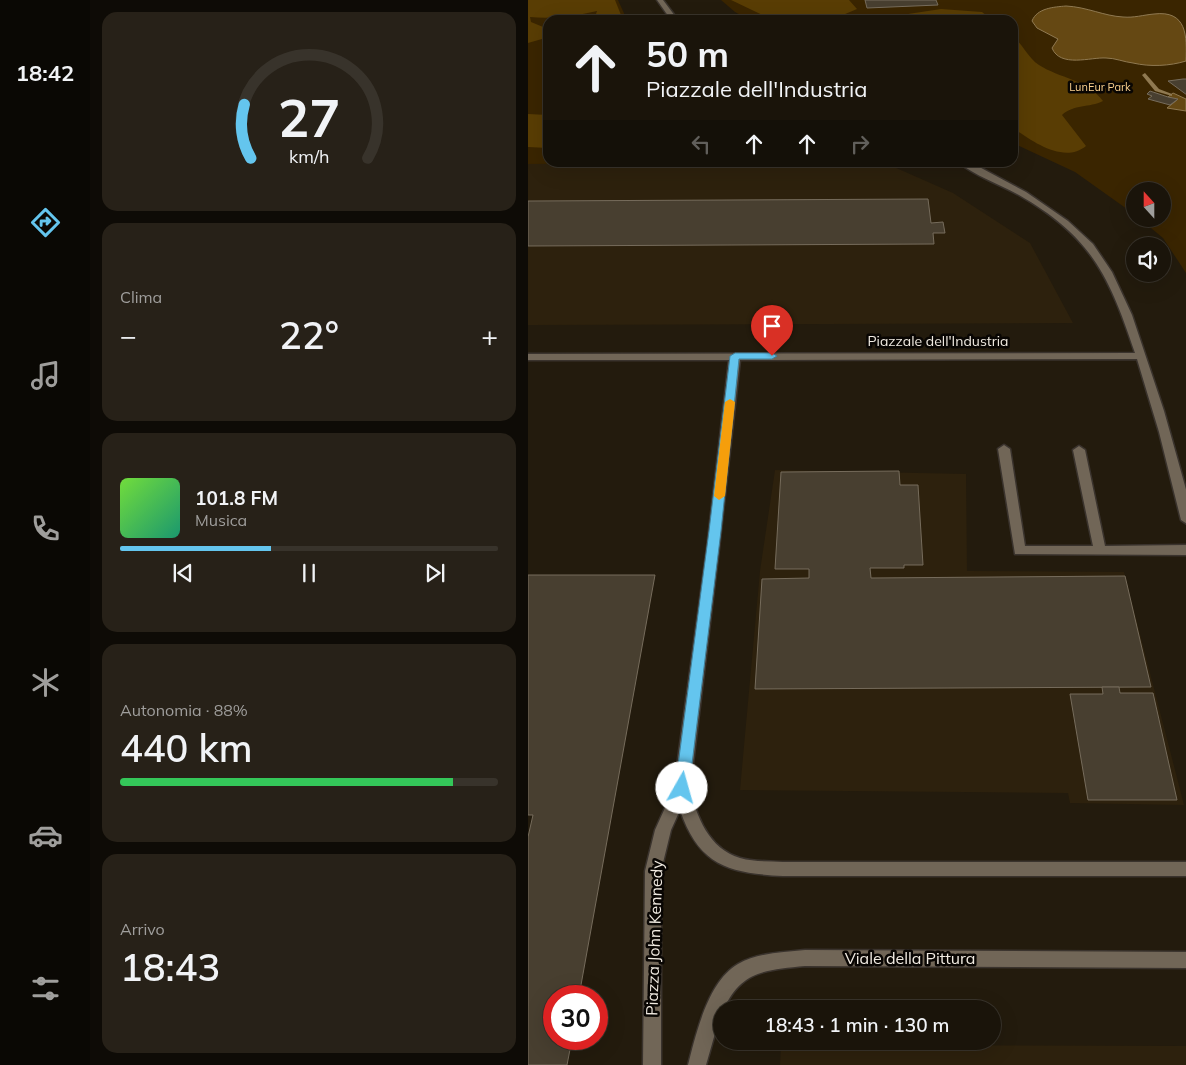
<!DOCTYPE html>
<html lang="it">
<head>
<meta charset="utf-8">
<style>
	:root { --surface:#1a140a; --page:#272118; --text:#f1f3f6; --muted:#9f9e9c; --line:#38332b; --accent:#64c5ee }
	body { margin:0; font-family:Mulish,sans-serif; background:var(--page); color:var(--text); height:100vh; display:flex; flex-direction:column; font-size:19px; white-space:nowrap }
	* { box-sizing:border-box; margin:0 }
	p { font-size:16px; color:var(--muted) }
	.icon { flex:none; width:28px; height:28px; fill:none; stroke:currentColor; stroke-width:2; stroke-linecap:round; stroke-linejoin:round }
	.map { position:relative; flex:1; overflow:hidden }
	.sheet { display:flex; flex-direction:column; gap:12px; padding:12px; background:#0e0b06; width:438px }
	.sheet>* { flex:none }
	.guide { position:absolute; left:15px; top:15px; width:475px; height:152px; border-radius:15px; box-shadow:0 5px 20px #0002,0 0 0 1px var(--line); background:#1a140a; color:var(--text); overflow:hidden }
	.needle { width:32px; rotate:339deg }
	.tools { position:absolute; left:598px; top:182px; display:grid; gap:10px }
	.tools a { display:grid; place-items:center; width:45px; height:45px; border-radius:50%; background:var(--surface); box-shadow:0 5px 20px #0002,0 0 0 1px var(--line); font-size:25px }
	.speed { position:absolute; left:15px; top:985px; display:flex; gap:10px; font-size:25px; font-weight:700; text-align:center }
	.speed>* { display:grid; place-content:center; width:65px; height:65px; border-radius:50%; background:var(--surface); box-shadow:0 5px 20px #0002,0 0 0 1px var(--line); line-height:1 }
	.speed .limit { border:8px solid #d22; background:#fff; color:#111 }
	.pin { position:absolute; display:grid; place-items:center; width:42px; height:42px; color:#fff; margin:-51px -21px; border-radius:50% 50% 50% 0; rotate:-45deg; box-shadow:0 0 5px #0007 }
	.pin .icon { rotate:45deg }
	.me { position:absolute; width:55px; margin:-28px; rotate:7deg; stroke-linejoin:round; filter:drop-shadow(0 0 4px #0008) }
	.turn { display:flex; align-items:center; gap:18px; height:105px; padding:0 20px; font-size:22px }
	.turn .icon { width:65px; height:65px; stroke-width:2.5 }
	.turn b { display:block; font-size:35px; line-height:42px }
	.lanes { display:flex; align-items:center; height:48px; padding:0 20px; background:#0003; justify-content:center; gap:25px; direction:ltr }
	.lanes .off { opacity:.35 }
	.big { font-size:38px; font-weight:600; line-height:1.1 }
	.sheet .widget { flex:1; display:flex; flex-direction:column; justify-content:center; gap:8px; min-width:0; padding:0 18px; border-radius:15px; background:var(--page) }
	.sheet .dial { align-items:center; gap:0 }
	.dial svg { height:130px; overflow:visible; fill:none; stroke:var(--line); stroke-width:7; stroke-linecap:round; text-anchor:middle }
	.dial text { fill:var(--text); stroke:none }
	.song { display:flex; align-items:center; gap:15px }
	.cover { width:60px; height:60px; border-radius:8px; background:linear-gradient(135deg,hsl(100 70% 55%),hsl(160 70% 35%)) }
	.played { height:5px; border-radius:2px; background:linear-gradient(90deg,var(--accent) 40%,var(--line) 40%) }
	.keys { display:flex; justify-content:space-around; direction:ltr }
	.heat { display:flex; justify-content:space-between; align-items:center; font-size:28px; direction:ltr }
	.charge { height:8px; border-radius:4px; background:linear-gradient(90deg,#34c759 88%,var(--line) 0) }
	.trip { position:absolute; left:185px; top:1000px; width:288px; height:50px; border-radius:25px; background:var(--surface); box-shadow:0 5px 20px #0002,0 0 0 1px var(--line); font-weight:600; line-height:50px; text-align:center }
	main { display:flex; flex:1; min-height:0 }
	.dock { display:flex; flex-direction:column; width:90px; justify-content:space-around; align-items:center; background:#0a0804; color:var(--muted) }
	.dock .icon { width:35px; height:35px }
	.dock .on { color:var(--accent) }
	.dock b { font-size:22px; color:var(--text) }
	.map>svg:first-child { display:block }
</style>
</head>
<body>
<main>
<nav class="dock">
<b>18:42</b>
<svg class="icon on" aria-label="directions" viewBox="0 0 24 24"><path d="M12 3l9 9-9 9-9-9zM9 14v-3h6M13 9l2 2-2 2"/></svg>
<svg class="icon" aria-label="music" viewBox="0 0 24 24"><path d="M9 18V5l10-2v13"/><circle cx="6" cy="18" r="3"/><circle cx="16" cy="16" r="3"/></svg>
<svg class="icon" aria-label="phone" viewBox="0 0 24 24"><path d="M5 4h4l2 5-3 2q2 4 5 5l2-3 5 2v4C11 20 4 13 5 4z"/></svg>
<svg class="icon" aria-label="climate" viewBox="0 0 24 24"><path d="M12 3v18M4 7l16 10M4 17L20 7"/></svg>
<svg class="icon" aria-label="car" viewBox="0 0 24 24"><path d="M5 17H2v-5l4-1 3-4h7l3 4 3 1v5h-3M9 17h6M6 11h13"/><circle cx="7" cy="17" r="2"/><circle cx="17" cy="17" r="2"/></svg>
<svg class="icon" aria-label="filters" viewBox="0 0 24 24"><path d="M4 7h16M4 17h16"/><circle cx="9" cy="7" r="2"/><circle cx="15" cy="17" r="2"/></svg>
</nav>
<section class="sheet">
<div class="widget dial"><svg viewBox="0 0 100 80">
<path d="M14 69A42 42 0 1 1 86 69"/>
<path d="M14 69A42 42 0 0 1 10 36" stroke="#64c5ee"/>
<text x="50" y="56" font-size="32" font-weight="700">27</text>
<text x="50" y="72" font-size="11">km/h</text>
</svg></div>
<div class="widget"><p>Clima</p>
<div class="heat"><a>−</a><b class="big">22°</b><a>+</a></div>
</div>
<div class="widget">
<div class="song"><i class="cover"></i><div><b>101.8 FM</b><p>Musica</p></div></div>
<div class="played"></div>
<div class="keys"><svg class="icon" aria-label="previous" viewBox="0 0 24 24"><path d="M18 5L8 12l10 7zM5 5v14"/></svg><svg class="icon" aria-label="pause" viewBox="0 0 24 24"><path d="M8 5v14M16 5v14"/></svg><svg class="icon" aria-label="next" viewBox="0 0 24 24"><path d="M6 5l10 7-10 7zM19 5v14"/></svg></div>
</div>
<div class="widget"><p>Autonomia · 88%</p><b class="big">440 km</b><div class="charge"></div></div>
<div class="widget"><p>Arrivo</p><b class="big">18:43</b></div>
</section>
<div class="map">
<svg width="659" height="1065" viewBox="0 0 659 1065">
	<rect width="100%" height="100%" fill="#231b0d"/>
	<g fill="#2d210d">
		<path d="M173,162L357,163L425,193L502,243L545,323L0,325V164Z"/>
		<path d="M247,470L438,474L439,571L596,572L656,805L542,803L540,793L212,790L232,571Z"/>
		<path d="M253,1045L658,1046L659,1065H252Z"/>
	</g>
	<g fill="#3a2500">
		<path d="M0,0H90L99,20H20V162L173,163L0,164Z"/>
		<path d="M193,0H658V273L635,238L612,219H634V191H606V214L547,172L485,143V20H222L207,12Z"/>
	</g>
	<g fill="#593d04">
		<path d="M0,0H87L95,20H66L69,11C47,16 25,19 2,17L3,22L20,29L14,39L0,43Z"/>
		<path d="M203,0H321L329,9L303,20L334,14H380L413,9L454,12L464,20H245Z"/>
		<path d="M485,37C496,45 499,57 511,65C531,78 560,80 575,101C561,108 546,104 534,115L558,146C536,164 505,142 485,128Z"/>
		<path d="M0,114L20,115V148L0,147Z"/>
	</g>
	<g fill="#654813" stroke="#8f7951">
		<path d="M538,6C559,7 576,16 595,17C606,18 615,15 626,14C659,10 659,36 658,61C642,66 622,67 605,63C596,62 587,58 578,58C563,57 532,68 524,48L530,39L509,28L504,21C509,8 526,7 538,6Z"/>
		<path d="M645,93L658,99V111L639,108L649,100L640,97Z"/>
	</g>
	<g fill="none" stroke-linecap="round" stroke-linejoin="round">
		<path fill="#8f7951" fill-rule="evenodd" d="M617,73L631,89L644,94V96L627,91L614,75Z"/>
	</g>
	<g fill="#483f30" stroke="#766c5c">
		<path d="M337,0H408L410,5L339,8Z"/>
		<path d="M655,79H659V95L640,81Z"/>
		<path d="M622,91L640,97L650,99L642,105L620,99L624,96L619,94Z"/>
		<path d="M400,199L403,223L415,222L417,233H405L406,244L0,246V201Z"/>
		<path d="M371,471L372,485H390L395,565H376V568H342L343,578L597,576L623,687L227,689L234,579L281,578V569H247L253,472Z"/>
		<path d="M0,575H127L51,996H26V1039H44L39,1065H0V837L5,815H0Z"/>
		<path d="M574,687H591L592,693H625L649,800H560L542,694H575Z"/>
	</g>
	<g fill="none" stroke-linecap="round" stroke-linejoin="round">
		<g stroke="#3a332d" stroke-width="3">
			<path id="service" d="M476,445L482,449L497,546H565L545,450L551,446L557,450L577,546L659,545V555L487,554L470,449Z"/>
		</g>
		<g stroke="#3a332d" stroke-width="3">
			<g id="minor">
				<path d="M129,0H135L150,20H143Z"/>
				<path d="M430,162H442L498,192L540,221L565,244L584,272L604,315L636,411L659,493V524L653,520L631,432L609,359L212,360L191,548L162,788C168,816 181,849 212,858C226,862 241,861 255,862H659V876H255C201,873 171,866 152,810L143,830L133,871V1065H115L117,871L127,830L146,788L179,548L201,360H0V354L607,353C581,276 564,237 491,195C471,184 447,176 430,162Z"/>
				<path d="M277,950L659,952V968L277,966C239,970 213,970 196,1009H194L178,1065H160C168,1034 180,981 210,964C230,953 255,952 277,950Z"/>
			</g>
		</g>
		<use href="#service" fill="#716657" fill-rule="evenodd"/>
		<use href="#minor" fill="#716657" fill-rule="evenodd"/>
	</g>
	<path fill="#64c5ee" stroke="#41809b" d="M207,353H244L249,356L244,359H211L193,531L161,788L159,792L154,793L149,792L147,788L181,531L202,356Z"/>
	<path fill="#f59e0b" d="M202,399L207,402L197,496L191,500L186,496L197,402Z"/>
	<g text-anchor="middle" stroke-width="5" stroke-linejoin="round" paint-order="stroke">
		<g font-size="11" fill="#fbd18f" stroke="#090603">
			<text x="572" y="91">LunEur Park</text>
		</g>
		<g font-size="14" fill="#f1ebe2" stroke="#090603">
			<text x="410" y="346">Piazzale dell'Industria</text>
		</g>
		<g font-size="16" fill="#f1ebe2" stroke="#090603">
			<text transform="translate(126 938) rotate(-88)" y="6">Piazza John Kennedy</text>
			<text x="382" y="964">Viale della Pittura</text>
		</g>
	</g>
</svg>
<div class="tools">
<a><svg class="needle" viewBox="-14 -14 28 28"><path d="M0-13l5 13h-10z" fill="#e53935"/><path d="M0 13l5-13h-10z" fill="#9f9e9c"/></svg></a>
<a><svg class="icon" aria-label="sound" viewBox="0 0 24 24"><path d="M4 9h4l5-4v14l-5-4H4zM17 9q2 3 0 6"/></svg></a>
</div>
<div class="speed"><div class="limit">30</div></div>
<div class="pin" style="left:244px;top:356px;background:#d93025"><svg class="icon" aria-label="arrive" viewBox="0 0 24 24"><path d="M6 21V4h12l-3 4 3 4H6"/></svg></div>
<svg class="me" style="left:154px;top:788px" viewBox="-20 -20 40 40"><circle r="19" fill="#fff"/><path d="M0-13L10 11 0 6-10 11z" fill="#64c5ee"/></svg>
<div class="trip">18:43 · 1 min · 130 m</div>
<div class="guide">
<div class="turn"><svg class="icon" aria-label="ahead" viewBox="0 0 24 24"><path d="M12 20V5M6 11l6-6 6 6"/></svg><div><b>50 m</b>Piazzale dell'Industria</div></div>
<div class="lanes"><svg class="icon off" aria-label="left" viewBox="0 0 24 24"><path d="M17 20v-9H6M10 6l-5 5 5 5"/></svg><svg class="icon" aria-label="ahead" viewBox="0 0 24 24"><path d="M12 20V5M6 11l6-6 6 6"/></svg><svg class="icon" aria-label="ahead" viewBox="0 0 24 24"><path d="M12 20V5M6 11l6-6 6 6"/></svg><svg class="icon off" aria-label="right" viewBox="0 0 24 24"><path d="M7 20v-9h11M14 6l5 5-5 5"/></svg></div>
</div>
</div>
</main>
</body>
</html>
